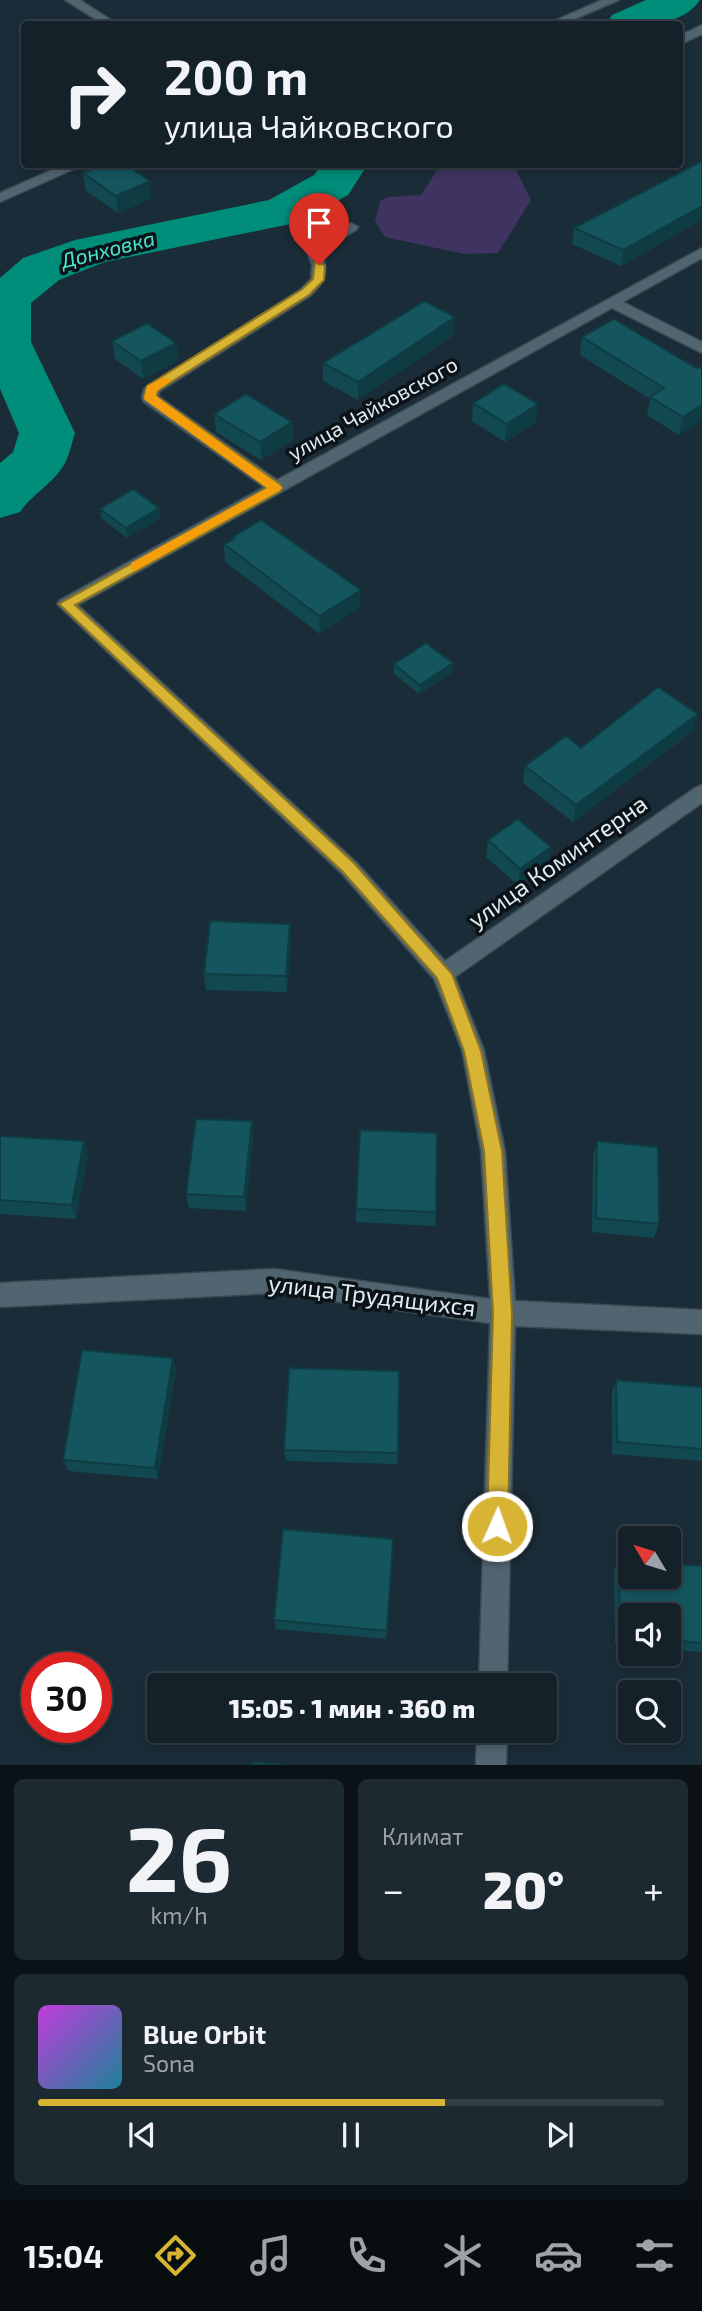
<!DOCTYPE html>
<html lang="ru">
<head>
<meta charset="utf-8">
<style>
	:root { --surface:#142129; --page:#1d2931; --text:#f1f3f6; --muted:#9da3a8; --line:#333e46; --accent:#d7b434 }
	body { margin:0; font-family:"Exo 2",sans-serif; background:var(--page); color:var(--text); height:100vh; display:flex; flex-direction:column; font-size:26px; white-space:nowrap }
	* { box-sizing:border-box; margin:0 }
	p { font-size:23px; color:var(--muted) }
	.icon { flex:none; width:38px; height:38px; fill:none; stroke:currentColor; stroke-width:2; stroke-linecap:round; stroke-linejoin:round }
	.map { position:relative; height:1765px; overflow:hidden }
	.details { display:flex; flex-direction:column; gap:14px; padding:14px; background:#0b1217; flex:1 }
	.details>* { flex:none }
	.top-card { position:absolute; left:21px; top:21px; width:662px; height:147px; border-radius:7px; box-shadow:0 4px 10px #0003,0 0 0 2px var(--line); background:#142129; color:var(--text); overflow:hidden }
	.needle { width:46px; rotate:308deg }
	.buttons { position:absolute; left:618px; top:1526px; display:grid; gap:14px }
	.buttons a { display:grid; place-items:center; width:63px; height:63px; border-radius:7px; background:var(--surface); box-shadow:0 4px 10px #0003,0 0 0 2px var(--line); font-size:35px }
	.speed { position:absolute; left:21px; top:1652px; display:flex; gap:14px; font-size:35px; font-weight:700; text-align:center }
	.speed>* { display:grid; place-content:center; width:91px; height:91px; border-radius:50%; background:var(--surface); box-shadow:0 4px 10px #0003,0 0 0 2px var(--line); line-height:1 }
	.speed .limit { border:10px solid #d22; background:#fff; color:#111 }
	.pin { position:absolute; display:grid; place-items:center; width:60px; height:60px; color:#fff; margin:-72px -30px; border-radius:50% 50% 50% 0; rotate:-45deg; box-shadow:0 0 7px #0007 }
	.pin .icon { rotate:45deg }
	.me { position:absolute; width:77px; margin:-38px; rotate:2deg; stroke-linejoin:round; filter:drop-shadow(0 0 5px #0008) }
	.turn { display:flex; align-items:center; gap:24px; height:147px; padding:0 28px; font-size:32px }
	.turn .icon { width:91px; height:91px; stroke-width:2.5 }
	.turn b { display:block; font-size:49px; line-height:60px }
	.big { font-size:52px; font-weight:800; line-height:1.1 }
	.details .tile { flex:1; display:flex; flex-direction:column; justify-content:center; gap:10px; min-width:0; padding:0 24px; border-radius:10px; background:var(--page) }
	.details .dial { align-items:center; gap:0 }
	.dial b { font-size:91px; line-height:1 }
	.song { display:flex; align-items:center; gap:21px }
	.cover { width:84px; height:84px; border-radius:10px; background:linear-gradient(135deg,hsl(290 70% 55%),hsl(190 70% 35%)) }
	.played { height:7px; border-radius:4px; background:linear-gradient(90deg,var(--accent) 65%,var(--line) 65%) }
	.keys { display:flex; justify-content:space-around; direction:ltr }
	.heat { display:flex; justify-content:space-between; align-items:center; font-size:38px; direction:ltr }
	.details .tiles { flex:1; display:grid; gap:14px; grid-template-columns:1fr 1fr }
	.tile:last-child { grid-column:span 2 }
	.trip { position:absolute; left:147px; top:1673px; width:410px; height:70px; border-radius:7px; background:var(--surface); box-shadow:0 4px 10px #0003,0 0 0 2px var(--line); font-weight:800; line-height:70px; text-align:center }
	.tab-bar { display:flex; height:112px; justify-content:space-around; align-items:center; background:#080d10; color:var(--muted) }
	.tab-bar .icon { width:49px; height:49px }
	.tab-bar .current { color:var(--accent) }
	.tab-bar b { font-size:32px; color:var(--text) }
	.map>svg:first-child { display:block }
</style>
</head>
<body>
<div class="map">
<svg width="702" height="1765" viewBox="0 0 702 1765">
	<rect width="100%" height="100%" fill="#1a2c37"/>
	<path fill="#3f3461" d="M441,164L508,165L515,168L531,200L498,253L464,254L385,237L375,221L380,201L388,197L421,195Z"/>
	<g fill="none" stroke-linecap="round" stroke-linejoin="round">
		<g fill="#008d7a" fill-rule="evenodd">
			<path d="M646,0H700C681,28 636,27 606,24L612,15Z"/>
			<path d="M322,164H368L348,195L300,222L105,262L59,280L31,303V342L75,433C72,442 70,453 66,461C56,482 33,493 20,512L0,518V463L13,452L19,433L0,389V278L23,258L75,240L269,200L314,175Z"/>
		</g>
		<g stroke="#394851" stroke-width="3">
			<g id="minor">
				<path d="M65,0H80L117,24H103Z"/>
				<path d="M602,0H619L563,24H547Z"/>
				<path d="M702,25V34L679,45V36Z"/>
				<path d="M65,164H85L0,202V193Z"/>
				<path d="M351,223L358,227L356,230L321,251C329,272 326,281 310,296L160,391L158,396L277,480L702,248V258L623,302L702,342V353L612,308L78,605L356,862L445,961L695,788L702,785V803L455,977L484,1050L505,1151L515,1301L702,1310V1334L515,1326L507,1685H479L490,1323L275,1293L0,1307V1283L275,1269L490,1299L481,1151L462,1050L434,979L342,874L57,604L60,600L264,487L144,402L142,398L144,389L300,290L311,279L312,265L306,250L308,247Z"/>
				<path d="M477,1731H507L506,1765H476Z"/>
			</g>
		</g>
		<use href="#minor" fill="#516571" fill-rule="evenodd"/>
	</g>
	<g fill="#124951">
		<path d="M702,161V220L621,266L572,244L574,228Z"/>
		<path d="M83,173L150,181L151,199L118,213L86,191Z"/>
		<path d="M454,335L358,400L323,381V363Z"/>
		<path d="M582,337L696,368L679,435L647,415L650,399L580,355Z"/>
		<path d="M112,341L176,343L178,361L143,379L115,359Z"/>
		<path d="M473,403L538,404L536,422L505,442L472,421Z"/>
		<path d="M214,414L292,422L293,440L261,460L216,432Z"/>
		<path d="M100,509L161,518L127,538L101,518Z"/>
		<path d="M231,538L360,607L320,634L225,562L224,544L232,540Z"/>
		<path d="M394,664L452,673L419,694L394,674Z"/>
		<path d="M693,731L573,822L523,783L525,766L581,748Z"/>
		<path d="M488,840L549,863L518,885L486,857Z"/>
		<path d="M291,940L287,992L206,990L204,974Z"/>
		<path d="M0,1136L84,1141L88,1155L76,1219L0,1214Z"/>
		<path d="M253,1136L246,1211L189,1208L186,1194Z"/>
		<path d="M597,1141L659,1224L654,1238L592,1232L593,1156Z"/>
		<path d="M356,1209L436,1212L435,1226L356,1222Z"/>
		<path d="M173,1358L176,1370L158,1479L68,1471L63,1460Z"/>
		<path d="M616,1380L702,1387V1461L612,1454V1392Z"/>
		<path d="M284,1450L398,1453L397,1464L286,1461Z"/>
		<path d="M393,1539L386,1639L276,1629L274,1620Z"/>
		<path d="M619,1560L702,1566V1652L668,1649V1615H630V1646L615,1644L614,1569Z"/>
	</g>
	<g fill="#0f3c42">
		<path d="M150,181L151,199L118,213L116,196Z"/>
		<path d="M702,206V220L621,266L623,250Z"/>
		<path d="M455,317L454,335L358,400V382Z"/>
		<path d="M176,343L178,361L143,379L141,361Z"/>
		<path d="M538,404L536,422L505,442L507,424Z"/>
		<path d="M702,405V421L679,435L683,417Z"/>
		<path d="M292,422L293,440L261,460L260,442Z"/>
		<path d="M159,508L161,518L127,538L126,528Z"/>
		<path d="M361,590L360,607L320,634L319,616Z"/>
		<path d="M453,663L452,673L419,694L420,685Z"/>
		<path d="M698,714L693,731L573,822L576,805Z"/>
		<path d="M551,847L549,863L518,885L520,869Z"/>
		<path d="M290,924L291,940L287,992L286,976Z"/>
		<path d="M252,1121L253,1136L246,1211L244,1197Z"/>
		<path d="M84,1141L88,1155L76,1219L72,1205Z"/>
		<path d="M173,1358L176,1370L158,1479L155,1468Z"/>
	</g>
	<g fill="#15555e" stroke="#0f3c42" stroke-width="2">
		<path d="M702,161V206L623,250L574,228Z"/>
		<path d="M104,164H125L150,181L116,196L83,173Z"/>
		<path d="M425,301L455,317L358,382L323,363Z"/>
		<path d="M614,319L696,368L699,367L702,369V405L683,417L650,397L664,388L582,337Z"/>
		<path d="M147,323L176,343L141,361L112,341Z"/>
		<path d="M504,384L538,404L507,424L473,403Z"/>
		<path d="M246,394L292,422L260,442L214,414Z"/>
		<path d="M133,489L159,508L126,528L100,509Z"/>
		<path d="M261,520L361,590L319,616L224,544L234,539L231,538Z"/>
		<path d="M426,643L453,663L420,685L394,664Z"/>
		<path d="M658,687L698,714L576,805L525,766L566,736L581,748Z"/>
		<path d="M518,819L551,847L520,869L488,840Z"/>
		<path d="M210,921L290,924L286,976L204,974Z"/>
		<path d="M196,1119L252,1121L244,1197L186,1194Z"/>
		<path d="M360,1130L437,1133L436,1212L356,1209Z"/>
		<path d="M0,1136L84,1141L72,1205L0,1200Z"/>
		<path d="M597,1141L658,1147L659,1224L596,1218Z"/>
		<path d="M82,1350L173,1358L155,1468L63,1460Z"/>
		<path d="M289,1368L399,1371L398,1453L284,1450Z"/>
		<path d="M616,1380L702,1387V1449L617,1442Z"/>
		<path d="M283,1529L393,1539L387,1631L274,1620Z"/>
		<path d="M619,1560L630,1561V1577H668V1564L702,1566V1643L668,1640V1615H630V1637L620,1636Z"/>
		<path d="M253,1762L287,1765H253Z"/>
	</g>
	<path fill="#d7b434" stroke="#8c7522" stroke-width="2" d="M315,262L325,265L324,280L309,295L157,391L156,396L281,485V491L75,605L354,863L452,974L481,1051L502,1151L512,1313L508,1526L505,1533L497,1536L490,1533L487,1526L493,1313L484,1151L464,1051L437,978L343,872L59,604L267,488L144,398L147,386L301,290L313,279Z"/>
	<path fill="#f59e0b" d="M165,377L171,381L157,391L156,396L283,488L135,571L131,569V563L267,488L145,400L144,398L147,386Z"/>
	<g text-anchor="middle" stroke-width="7" stroke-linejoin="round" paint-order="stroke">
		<g font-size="21" font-style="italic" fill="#49e8cd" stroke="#0b1318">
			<text transform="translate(108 250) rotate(-14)" y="7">Донховка</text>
		</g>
		<g font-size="21" fill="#e0ebf2" stroke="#0b1318">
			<text transform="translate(373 409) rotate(-29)" y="7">улица Чайковского</text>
		</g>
		<g font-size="24" fill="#e0ebf2" stroke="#0b1318">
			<text transform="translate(558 862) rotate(-35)" y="8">улица Коминтерна</text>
			<text transform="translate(372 1296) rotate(7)" y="8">улица Трудящихся</text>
		</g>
	</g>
</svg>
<div class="buttons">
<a><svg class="needle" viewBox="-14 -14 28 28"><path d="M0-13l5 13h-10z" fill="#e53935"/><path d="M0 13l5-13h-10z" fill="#9da3a8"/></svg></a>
<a><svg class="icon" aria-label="sound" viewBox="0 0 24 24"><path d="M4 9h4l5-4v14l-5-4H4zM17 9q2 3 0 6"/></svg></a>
<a><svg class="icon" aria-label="search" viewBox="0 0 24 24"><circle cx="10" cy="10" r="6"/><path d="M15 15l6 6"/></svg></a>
</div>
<div class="speed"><div class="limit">30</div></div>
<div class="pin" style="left:319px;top:265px;background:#d93025"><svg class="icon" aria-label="arrive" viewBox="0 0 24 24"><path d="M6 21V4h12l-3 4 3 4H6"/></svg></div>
<svg class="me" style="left:497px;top:1526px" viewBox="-20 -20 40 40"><circle r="17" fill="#d7b434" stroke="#fff" stroke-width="3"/><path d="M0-11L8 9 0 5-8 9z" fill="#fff"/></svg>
<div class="trip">15:05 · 1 мин · 360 m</div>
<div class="top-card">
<div class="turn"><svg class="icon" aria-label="right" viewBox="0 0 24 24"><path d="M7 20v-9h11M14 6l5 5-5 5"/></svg><div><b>200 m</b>улица Чайковского</div></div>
</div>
</div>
<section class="details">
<div class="tiles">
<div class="tile dial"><b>26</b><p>km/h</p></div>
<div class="tile"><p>Климат</p>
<div class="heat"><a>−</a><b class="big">20°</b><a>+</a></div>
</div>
<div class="tile">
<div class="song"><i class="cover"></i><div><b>Blue Orbit</b><p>Sona</p></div></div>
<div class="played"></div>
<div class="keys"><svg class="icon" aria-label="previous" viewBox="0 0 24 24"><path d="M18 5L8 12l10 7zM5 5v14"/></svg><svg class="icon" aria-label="pause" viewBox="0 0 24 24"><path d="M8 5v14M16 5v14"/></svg><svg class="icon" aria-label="next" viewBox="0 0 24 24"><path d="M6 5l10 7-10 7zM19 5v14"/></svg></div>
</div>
</div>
</section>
<nav class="tab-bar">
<b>15:04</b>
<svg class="icon current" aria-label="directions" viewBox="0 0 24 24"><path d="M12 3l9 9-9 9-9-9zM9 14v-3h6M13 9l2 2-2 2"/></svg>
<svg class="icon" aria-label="music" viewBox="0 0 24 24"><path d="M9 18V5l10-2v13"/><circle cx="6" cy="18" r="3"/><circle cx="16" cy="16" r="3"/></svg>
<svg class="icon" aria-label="phone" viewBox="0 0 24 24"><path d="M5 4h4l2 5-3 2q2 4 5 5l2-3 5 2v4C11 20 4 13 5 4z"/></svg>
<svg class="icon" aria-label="climate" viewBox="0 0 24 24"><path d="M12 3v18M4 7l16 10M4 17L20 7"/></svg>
<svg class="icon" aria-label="car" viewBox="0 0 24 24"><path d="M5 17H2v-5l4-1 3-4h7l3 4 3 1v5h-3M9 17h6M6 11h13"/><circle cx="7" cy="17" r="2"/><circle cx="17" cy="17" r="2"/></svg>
<svg class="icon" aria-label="filters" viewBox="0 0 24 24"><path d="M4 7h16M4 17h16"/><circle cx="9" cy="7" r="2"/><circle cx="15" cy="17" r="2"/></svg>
</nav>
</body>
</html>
